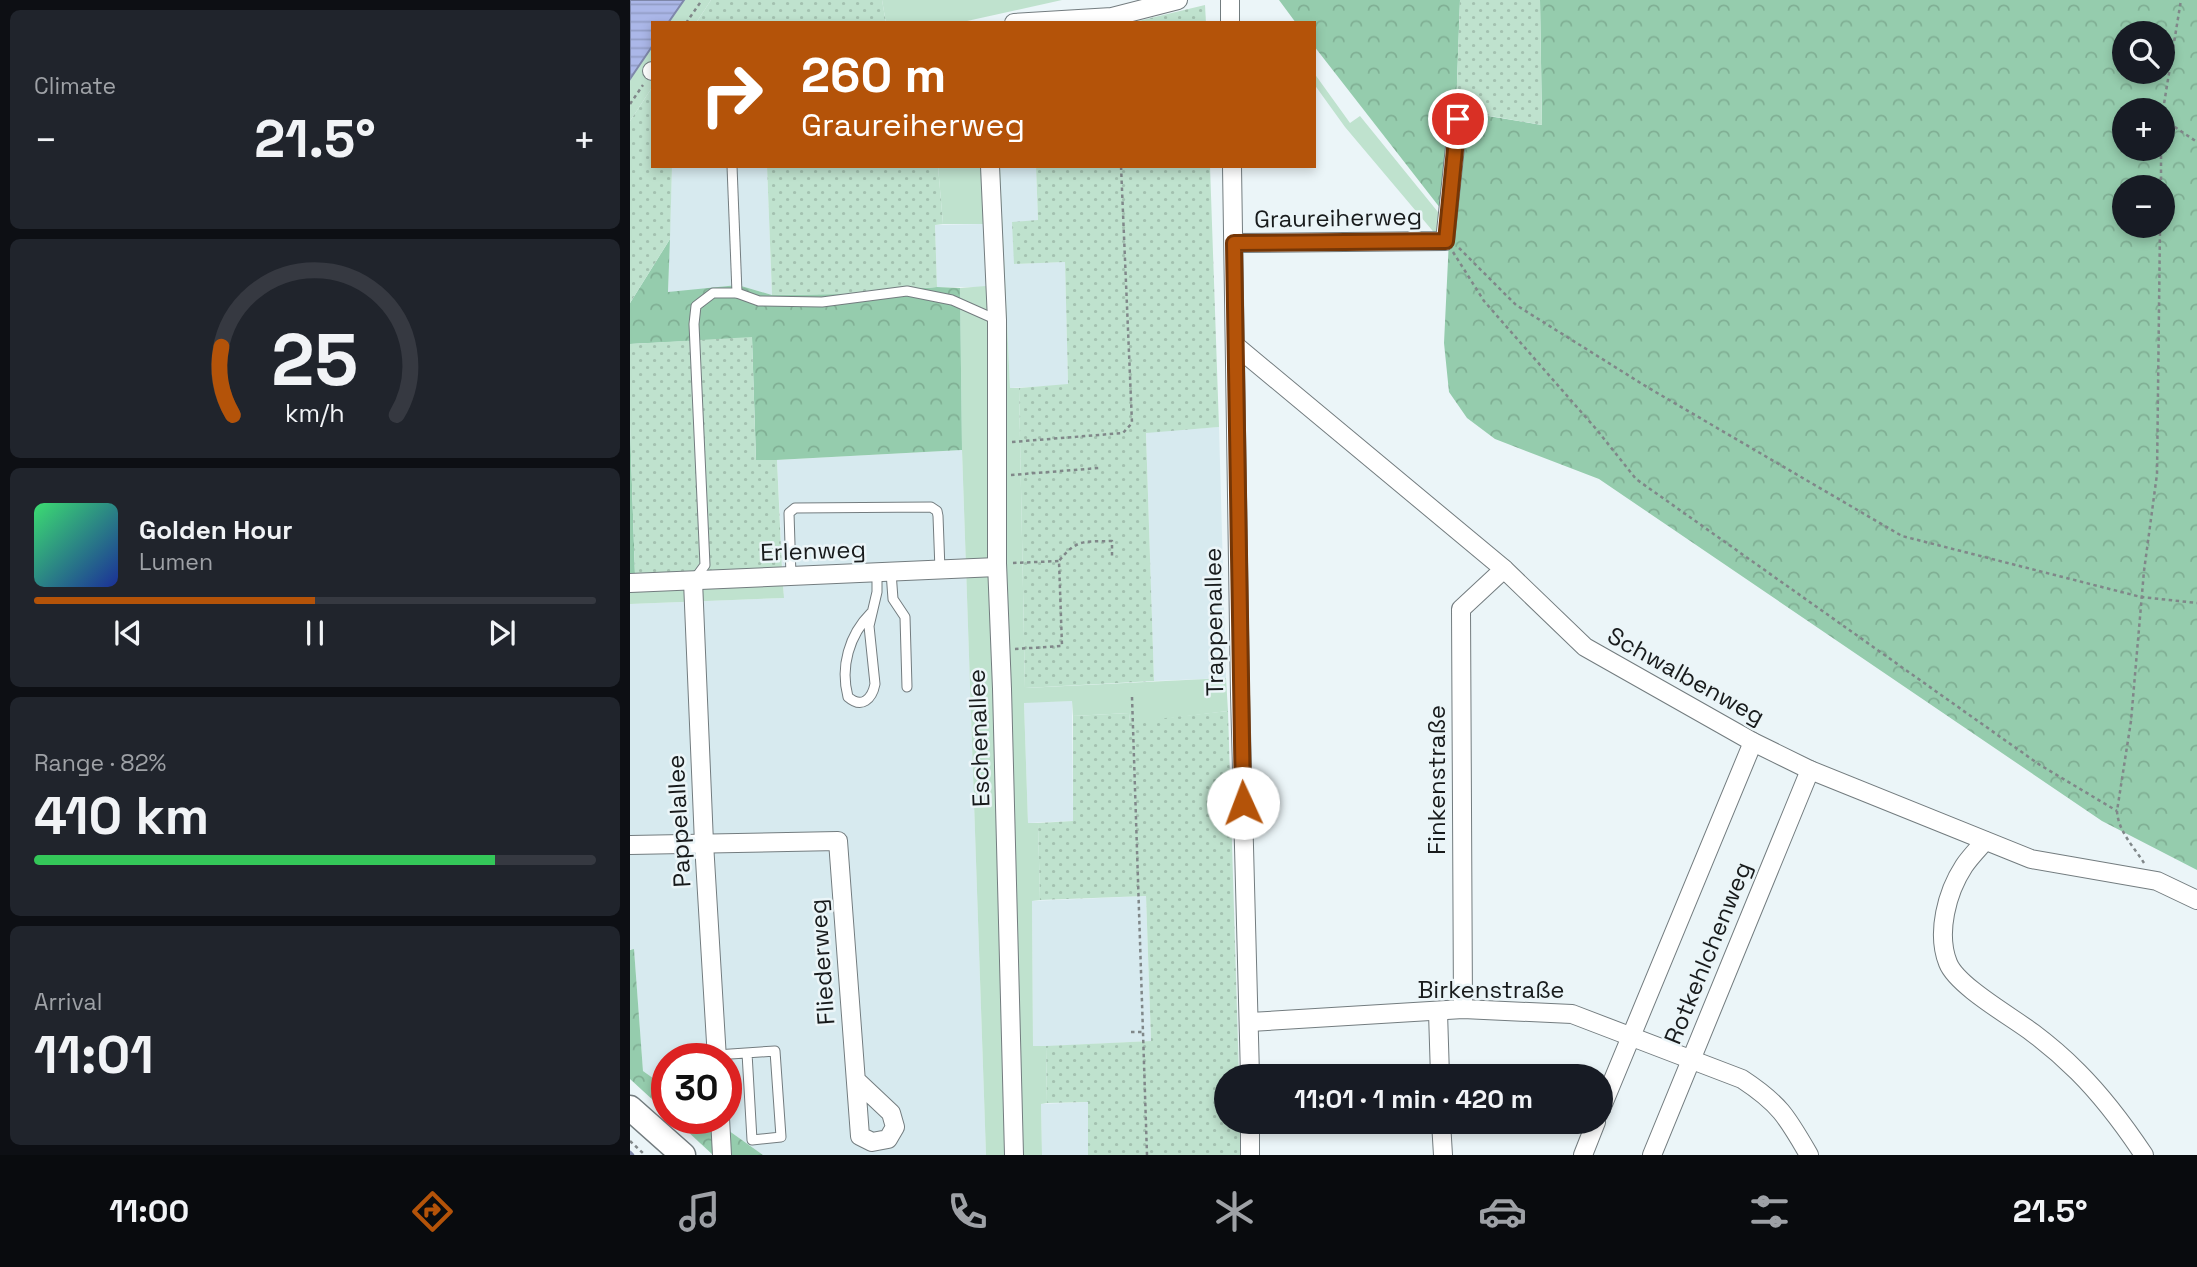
<!DOCTYPE html>
<html lang="en">
<head>
<meta charset="utf-8">
<style>
	:root { --surface:#171b24; --page:#20242c; --text:#f1f3f6; --muted:#9ea1a6; --line:#363941; --accent:#b45309 }
	body { margin:0; font-family:"Space Grotesk",sans-serif; background:var(--page); color:var(--text); height:100vh; display:flex; flex-direction:column; font-size:26px; white-space:nowrap }
	* { box-sizing:border-box; margin:0 }
	p { font-size:23px; color:var(--muted) }
	.icon { flex:none; width:38px; height:38px; fill:none; stroke:currentColor; stroke-width:2; stroke-linecap:round; stroke-linejoin:round }
	.map { position:relative; flex:1; overflow:hidden }
	.side { display:flex; flex-direction:column; gap:10px; padding:10px; background:#0d0f14; width:630px }
	.side>* { flex:none }
	.guide { position:absolute; left:21px; top:21px; width:665px; height:147px; border-radius:0px; box-shadow:0 4px 10px #0003; background:#b45309; color:#fff; overflow:hidden }
	.fabs { position:absolute; left:1482px; top:21px; display:grid; gap:14px }
	.fabs a { display:grid; place-items:center; width:63px; height:63px; border-radius:50%; background:var(--surface); box-shadow:0 4px 10px #0003; font-size:35px }
	.speed { position:absolute; left:21px; top:1043px; display:flex; gap:14px; font-size:35px; font-weight:700; text-align:center }
	.speed>* { display:grid; place-content:center; width:91px; height:91px; border-radius:50%; background:var(--surface); box-shadow:0 4px 10px #0003; line-height:1 }
	.speed .limit { border:10px solid #d22; background:#fff; color:#111 }
	.pin { position:absolute; display:grid; place-items:center; width:60px; height:60px; color:#fff; margin:-30px; border:4px solid #fff; border-radius:50%; box-shadow:0 2px 7px #0007 }
	.me { position:absolute; width:77px; margin:-38px; rotate:358deg; stroke-linejoin:round; filter:drop-shadow(0 0 5px #0008) }
	.turn { display:flex; align-items:center; gap:24px; height:147px; padding:0 35px; font-size:32px }
	.turn .icon { width:91px; height:91px; stroke-width:2.5 }
	.turn b { display:block; font-size:49px; line-height:60px }
	.big { font-size:52px; font-weight:700; line-height:1.1 }
	.side .widget { flex:1; display:flex; flex-direction:column; justify-content:center; gap:10px; min-width:0; padding:0 24px; border-radius:10px; background:var(--page) }
	.side .dial { align-items:center; gap:0 }
	.dial svg { height:182px; overflow:visible; fill:none; stroke:var(--line); stroke-width:7; stroke-linecap:round; text-anchor:middle }
	.dial text { fill:var(--text); stroke:none }
	.song { display:flex; align-items:center; gap:21px }
	.cover { width:84px; height:84px; border-radius:10px; background:linear-gradient(135deg,hsl(140 70% 55%),hsl(230 70% 35%)) }
	.played { height:7px; border-radius:4px; background:linear-gradient(90deg,var(--accent) 50%,var(--line) 50%) }
	.keys { display:flex; justify-content:space-around; direction:ltr }
	.heat { display:flex; justify-content:space-between; align-items:center; font-size:38px; direction:ltr }
	.charge { height:10px; border-radius:5px; background:linear-gradient(90deg,#34c759 82%,var(--line) 0) }
	.trip { position:absolute; left:584px; top:1064px; width:399px; height:70px; border-radius:35px; background:var(--surface); box-shadow:0 4px 10px #0003; font-weight:700; line-height:70px; text-align:center }
	.menu { display:flex; height:112px; justify-content:space-around; align-items:center; background:#090b0e; color:var(--muted) }
	.menu .icon { width:49px; height:49px }
	.menu .on { color:var(--accent) }
	.menu b { font-size:32px; color:var(--text) }
	main { display:flex; flex:1; min-height:0 }
	.map>svg:first-child { display:block }
</style>
</head>
<body>
<main>
<section class="side">
<div class="widget"><p>Climate</p>
<div class="heat"><a>−</a><b class="big">21.5°</b><a>+</a></div>
</div>
<div class="widget dial"><svg viewBox="0 0 100 80">
<path d="M14 69A42 42 0 1 1 86 69"/>
<path d="M14 69A42 42 0 0 1 9 39" stroke="#b45309"/>
<text x="50" y="56" font-size="32" font-weight="700">25</text>
<text x="50" y="72" font-size="11">km/h</text>
</svg></div>
<div class="widget">
<div class="song"><i class="cover"></i><div><b>Golden Hour</b><p>Lumen</p></div></div>
<div class="played"></div>
<div class="keys"><svg class="icon" aria-label="previous" viewBox="0 0 24 24"><path d="M18 5L8 12l10 7zM5 5v14"/></svg><svg class="icon" aria-label="pause" viewBox="0 0 24 24"><path d="M8 5v14M16 5v14"/></svg><svg class="icon" aria-label="next" viewBox="0 0 24 24"><path d="M6 5l10 7-10 7zM19 5v14"/></svg></div>
</div>
<div class="widget"><p>Range · 82%</p><b class="big">410 km</b><div class="charge"></div></div>
<div class="widget"><p>Arrival</p><b class="big">11:01</b></div>
</section>
<div class="map">
<svg width="1567" height="1155" viewBox="0 0 1567 1155">
	<defs>
		<pattern id="forest-crowns" width="20" height="18" patternUnits="userSpaceOnUse" patternTransform="scale(1.75)"><rect width="20" height="18" fill="#95ccad"/><path d="M2 6a3 3 0 1 1 6 0M12 15a3 3 0 1 1 6 0" fill="none" stroke="#80af94"/></pattern>
		<pattern id="park-dots" width="8" height="8" patternUnits="userSpaceOnUse" patternTransform="scale(1.75)"><rect width="8" height="8" fill="#bfe2ce"/><path d="M2 2h.1M6 6h.1" fill="none" stroke="#a3c1b0" stroke-width="1.8" stroke-linecap="round"/></pattern>
		<pattern id="water-rules" width="6" height="5" patternUnits="userSpaceOnUse" patternTransform="scale(1.75)"><rect width="6" height="5" fill="#abb7e8"/><path d="M0 2.5h6" fill="none" stroke="#929dc6"/></pattern>
	</defs>
	<rect width="100%" height="100%" fill="#ebf5f8"/>
	<g fill="#d7eaef">
		<path d="M42,166H137L142,295L108,285L38,293Z"/>
		<path d="M370,166H406L408,220L385,264L435,262L438,385L380,388Z"/>
		<path d="M353,224L356,287H307L305,225Z"/>
		<path d="M589,427L596,678L524,681L516,432Z"/>
		<path d="M332,450L356,1155H133L81,1118H96V1059H37V1088L13,1071L4,950L0,949V604L154,598L147,460Z"/>
		<path d="M442,701L443,821L398,823L394,702Z"/>
		<path d="M516,896L521,1041L403,1047L402,901Z"/>
		<path d="M459,1102L458,1155H412L411,1104Z"/>
	</g>
	<g fill="#bfe2ce">
		<path d="M54,0H81L66,23H38Z"/>
		<path d="M252,0H432L328,23H256Z"/>
		<path d="M23,45V86L0,121V79Z"/>
		<path d="M684,73L720,123L730,116L812,217L807,236L715,127L684,84Z"/>
		<path d="M308,166H370L380,388H389L395,688L596,678L598,711L500,723L499,713L443,716L442,701L394,703L398,823H408L410,900L402,901L403,1046H416L417,1103L411,1104L412,1155H356L332,450L330,288L356,286L353,224H313Z"/>
		<path d="M152,569L154,598L0,604V575Z"/>
	</g>
	<g fill="url(#forest-crowns)" fill-rule="evenodd">
		<path d="M649,0H830L826,110L814,213L684,46V23H666Z"/>
		<path d="M910,0H1567V870L1472,821L969,479L865,439L837,418L819,392L814,343L820,219L834,112L912,125ZM1494,33H1533V72H1494ZM1494,110H1533V149H1494ZM1494,187H1533V226H1494Z"/>
		<path d="M40,239L38,292L108,285L142,295L212,294L307,287L330,288L332,450L126,461L122,338L0,344V303Z"/>
		<path d="M0,425L5,575H0Z"/>
		<path d="M4,949L13,1071L37,1088V1113L0,1079V950Z"/>
		<path d="M43,1118H81L133,1155H83Z"/>
	</g>
	<g fill="url(#park-dots)">
		<path d="M81,0H252L256,23H66Z"/>
		<path d="M830,0H910L912,125L826,110Z"/>
		<path d="M575,5L576,23H500Z"/>
		<path d="M23,86V166H42L40,239L0,303V121Z"/>
		<path d="M137,166H308L313,224L305,225L307,287L212,294L142,295Z"/>
		<path d="M406,166H580L589,427L516,433L524,681L395,688L389,388L438,384L435,262L384,264L382,222L408,220Z"/>
		<path d="M122,337L126,460H147L152,569L5,575L0,425V344Z"/>
		<path d="M598,711L609,1076H597V1122H610L611,1155H458V1102L417,1103L416,1046L521,1041L516,896L410,900L408,823L443,821V716L499,713L500,722Z"/>
	</g>
	<path fill="url(#water-rules)" stroke="#7f88ab" stroke-width="2" d="M0,0H54L38,23H23V45L0,79Z"/>
	<g fill="none" stroke-linecap="round" stroke-linejoin="round">
		<path stroke="#7f88ab" stroke-width="4.5" d="M0,1153L2,1155"/>
		<g stroke="#737c7f" stroke-width="11">
			<g id="service">
				<path d="M102,166L107,293"/>
				<path d="M261,572L263,599L275,617L277,687"/>
				<path d="M161,576L159,513L165,508L301,507L307,511L308,516L310,570"/>
				<path d="M64,580L75,565L64,324L66,306L83,293H107L129,301L192,302L277,291L322,300L367,320"/>
				<path d="M241,613C219,635 210,667 218,697C232,709 242,699 245,684L239,626L247,592V573"/>
				<path d="M86,1055L145,1051L151,1137L122,1140L117,1053"/>
			</g>
		</g>
		<g stroke="#737c7f" stroke-width="20">
			<g id="minor">
				<path d="M600,0V23"/>
				<path d="M384,23L482,17L548,0"/>
				<path d="M22,71H23"/>
				<path d="M360,166L367,320V563L372,689L384,1155"/>
				<path d="M602,166L610,694L620,1076"/>
				<path d="M604,243L815,241L828,119"/>
				<path d="M606,346L874,569L955,647L1123,742L1180,770L1401,859L1527,881L1567,900"/>
				<path d="M63,581L74,843L87,1059"/>
				<path d="M0,583L367,567"/>
				<path d="M1355,841C1348,849 1340,857 1334,866C1317,892 1306,933 1318,963C1327,986 1382,1017 1403,1033C1419,1045 1434,1058 1448,1072C1473,1097 1494,1125 1514,1155"/>
				<path d="M0,845L208,841L230,1136L242,1142L258,1139L265,1127L261,1113L226,1080"/>
				<path d="M833,1009L831,609L874,569"/>
				<path d="M808,1012L810,1076"/>
				<path d="M620,1022L833,1009L942,1014L1112,1079C1150,1104 1157,1117 1179,1155"/>
				<path d="M971,1109L1123,742"/>
				<path d="M90,1118L92,1155"/>
				<path d="M620,1122V1155"/>
				<path d="M811,1122L813,1155"/>
				<path d="M953,1155L966,1122"/>
				<path d="M1022,1155L1180,770"/>
			</g>
		</g>
		<g stroke="#737c7f" stroke-width="27">
			<path id="secondary" d="M0,1108L53,1155"/>
		</g>
		<g stroke="#808789" stroke-width="2.5" stroke-dasharray="3.5 3.5" stroke-linecap="butt">
			<path d="M56,23L72,0"/>
			<path d="M0,104L13,85"/>
			<path d="M1533,110L1551,0"/>
			<path d="M1533,119L1567,142"/>
			<path d="M1531,187V149"/>
			<path d="M829,248L886,305L1017,387L1272,536L1511,597L1567,603"/>
			<path d="M823,252L854,301L967,430L1006,479L1410,765L1487,811"/>
			<path d="M382,442L493,433L502,423L491,166"/>
			<path d="M381,475L469,468"/>
			<path d="M383,563L429,561"/>
			<path d="M385,649L432,646L429,561C447,538 455,542 482,541V558"/>
			<path d="M502,697L517,1155"/>
			<path d="M1514,863C1504,847 1488,831 1487,811L1501,721L1514,571L1527,474L1530,226"/>
			<path d="M501,1032H514"/>
			<path d="M0,1141L15,1155"/>
		</g>
		<use href="#service" stroke="#fff" stroke-width="9"/>
		<use href="#minor" stroke="#fff" stroke-width="18"/>
		<use href="#secondary" stroke="#fff" stroke-width="24"/>
	</g>
	<g fill="none" stroke-linecap="round" stroke-linejoin="round">
		<g stroke="#753606" stroke-width="18">
			<path id="route" d="M613,803L604,243L816,241L828,119"/>
		</g>
		<use href="#route" stroke="#b45309" stroke-width="12"/>
	</g>
	<g text-anchor="middle" stroke-width="5" stroke-linejoin="round" paint-order="stroke">
		<g font-size="24" fill="#181b1c" stroke="#ebf5f8">
			<text transform="translate(708 218) rotate(-1)" y="8">Graureiherweg</text>
			<text transform="translate(183 551) rotate(-2)" y="8">Erlenweg</text>
			<text transform="translate(584 622) rotate(-91)" y="8">Trappenallee</text>
			<text transform="translate(1056 676) rotate(29)" y="8">Schwalbenweg</text>
			<text transform="translate(349 738) rotate(-92)" y="8">Eschenallee</text>
			<text transform="translate(807 780) rotate(-90)" y="8">Finkenstraße</text>
			<text transform="translate(49 821) rotate(-93)" y="8">Pappelallee</text>
			<text transform="translate(1078 953) rotate(-68)" y="8">Rotkehlchenweg</text>
			<text transform="translate(192 962) rotate(-94)" y="8">Fliederweg</text>
			<text x="861" y="998">Birkenstraße</text>
		</g>
	</g>
</svg>
<div class="fabs">
<a><svg class="icon" aria-label="search" viewBox="0 0 24 24"><circle cx="10" cy="10" r="6"/><path d="M15 15l6 6"/></svg></a>
<a>+</a>
<a>−</a>
</div>
<div class="speed"><div class="limit">30</div></div>
<div class="pin" style="left:828px;top:119px;background:#d93025"><svg class="icon" aria-label="arrive" viewBox="0 0 24 24"><path d="M6 21V4h12l-3 4 3 4H6"/></svg></div>
<svg class="me" style="left:613px;top:803px" viewBox="-20 -20 40 40"><circle r="19" fill="#fff"/><path d="M0-13L10 11 0 6-10 11z" fill="#b45309"/></svg>
<div class="trip">11:01 · 1 min · 420 m</div>
<div class="guide">
<div class="turn"><svg class="icon" aria-label="right" viewBox="0 0 24 24"><path d="M7 20v-9h11M14 6l5 5-5 5"/></svg><div><b>260 m</b>Graureiherweg</div></div>
</div>
</div>
</main>
<nav class="menu">
<b>11:00</b>
<svg class="icon on" aria-label="directions" viewBox="0 0 24 24"><path d="M12 3l9 9-9 9-9-9zM9 14v-3h6M13 9l2 2-2 2"/></svg>
<svg class="icon" aria-label="music" viewBox="0 0 24 24"><path d="M9 18V5l10-2v13"/><circle cx="6" cy="18" r="3"/><circle cx="16" cy="16" r="3"/></svg>
<svg class="icon" aria-label="phone" viewBox="0 0 24 24"><path d="M5 4h4l2 5-3 2q2 4 5 5l2-3 5 2v4C11 20 4 13 5 4z"/></svg>
<svg class="icon" aria-label="climate" viewBox="0 0 24 24"><path d="M12 3v18M4 7l16 10M4 17L20 7"/></svg>
<svg class="icon" aria-label="car" viewBox="0 0 24 24"><path d="M5 17H2v-5l4-1 3-4h7l3 4 3 1v5h-3M9 17h6M6 11h13"/><circle cx="7" cy="17" r="2"/><circle cx="17" cy="17" r="2"/></svg>
<svg class="icon" aria-label="filters" viewBox="0 0 24 24"><path d="M4 7h16M4 17h16"/><circle cx="9" cy="7" r="2"/><circle cx="15" cy="17" r="2"/></svg>
<b>21.5°</b>
</nav>
</body>
</html>
